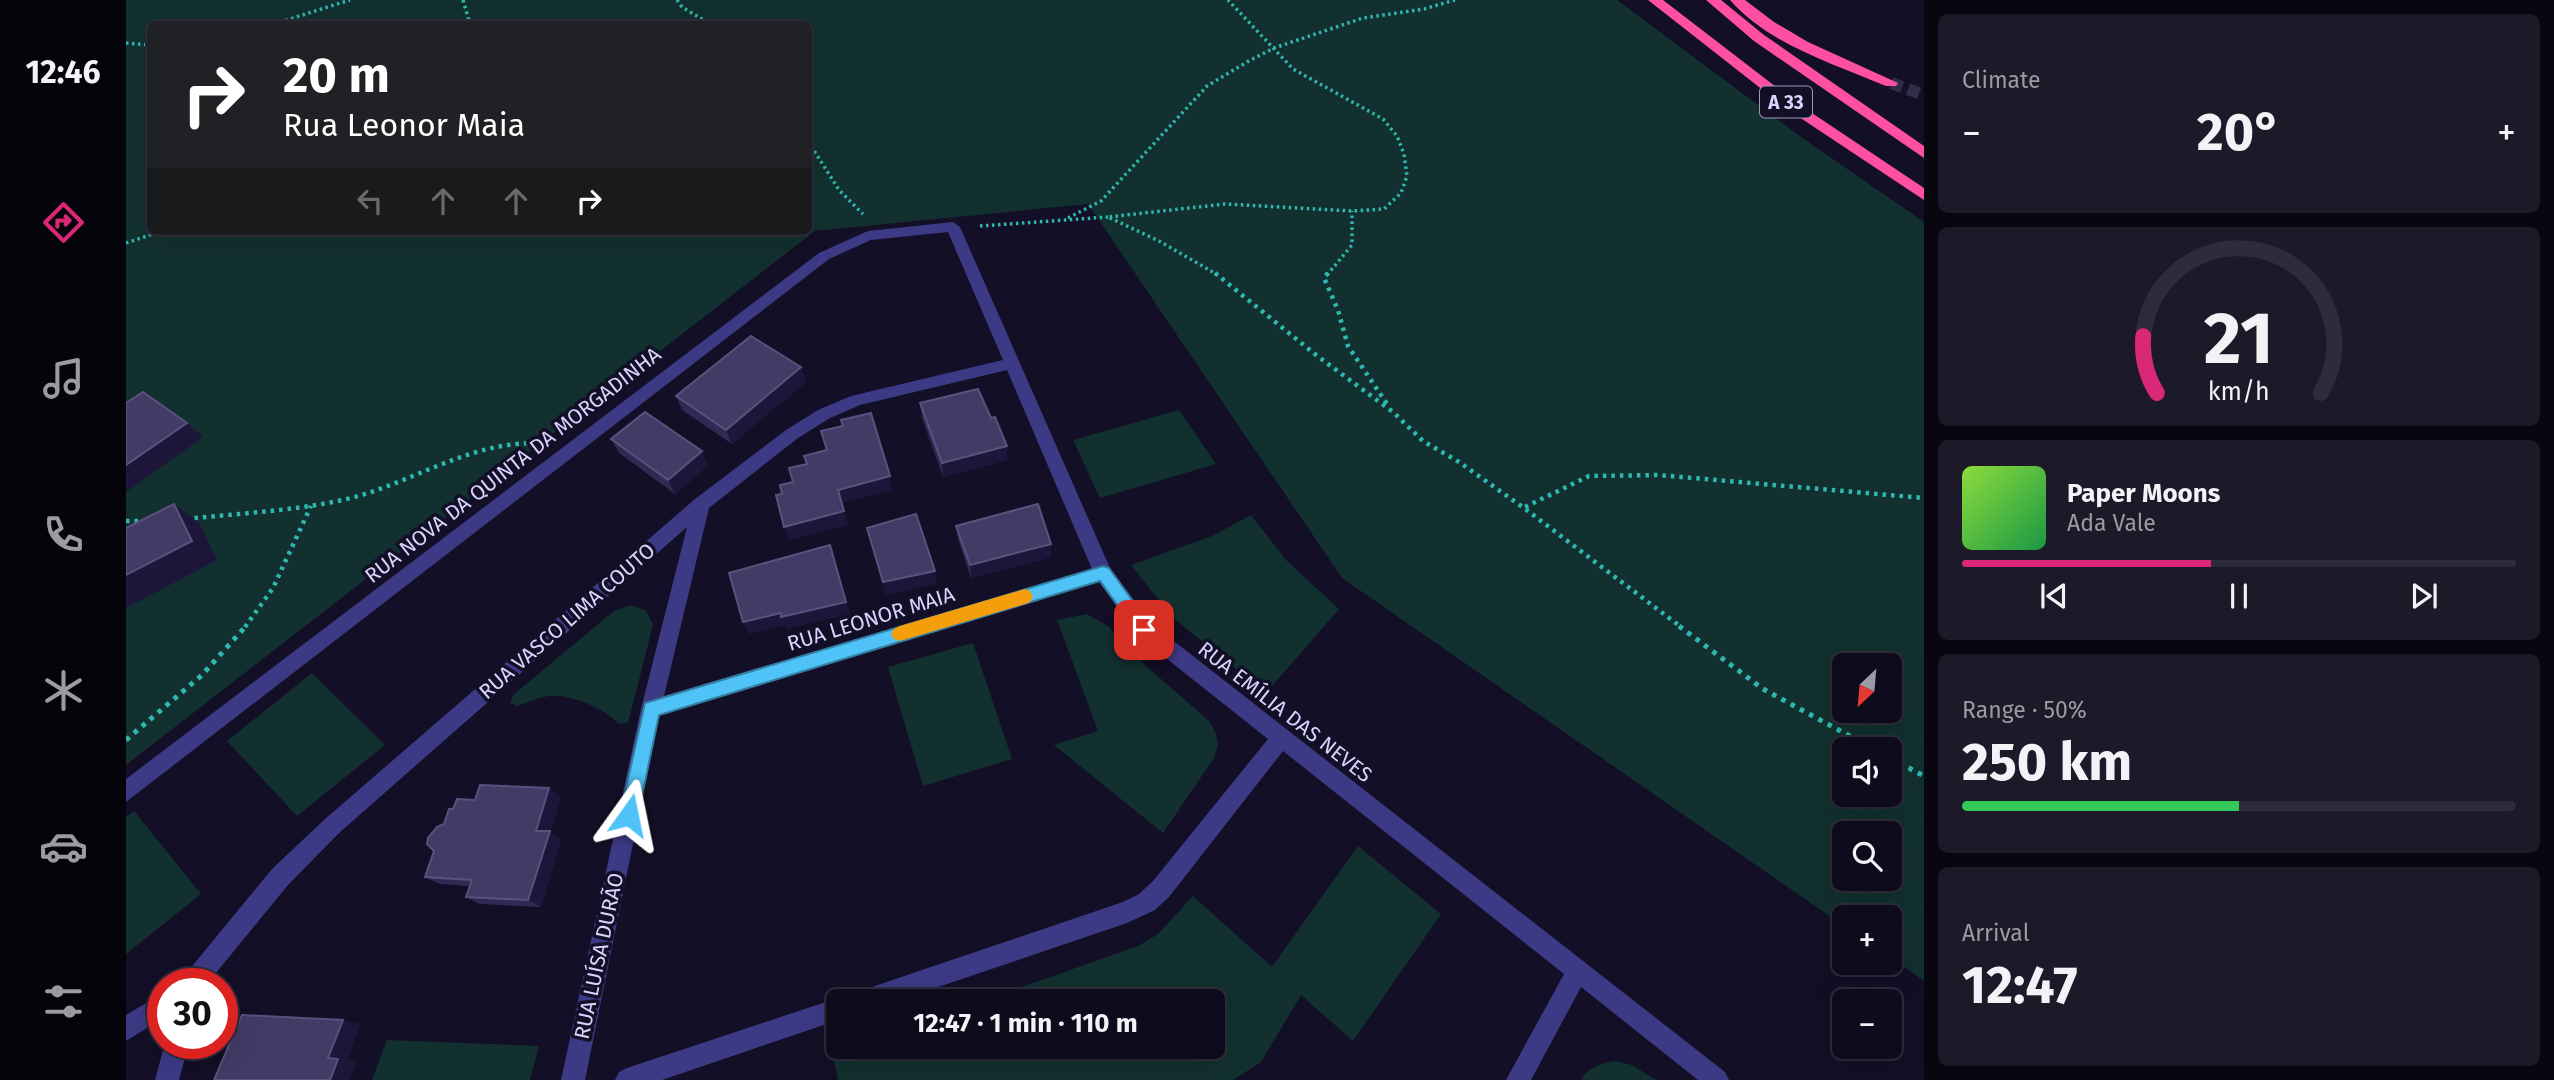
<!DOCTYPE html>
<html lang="en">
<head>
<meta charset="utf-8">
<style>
	:root { --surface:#0e0b1c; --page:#1c1929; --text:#f1f3f6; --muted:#9b9ba3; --line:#2e2b3b; --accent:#db2777 }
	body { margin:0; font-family:"Fira Sans",sans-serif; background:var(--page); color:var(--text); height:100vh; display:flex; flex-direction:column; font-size:26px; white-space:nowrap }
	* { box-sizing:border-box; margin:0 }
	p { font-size:23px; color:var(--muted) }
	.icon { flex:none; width:38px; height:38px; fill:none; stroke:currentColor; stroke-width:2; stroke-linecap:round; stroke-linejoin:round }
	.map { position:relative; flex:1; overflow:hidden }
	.panel { display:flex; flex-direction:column; gap:14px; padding:14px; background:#08060f; width:630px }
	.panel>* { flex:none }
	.top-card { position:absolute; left:21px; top:21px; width:665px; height:214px; border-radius:10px; box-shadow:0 7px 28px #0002,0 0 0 2px var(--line); background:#202124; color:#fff; overflow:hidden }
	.needle { width:46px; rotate:206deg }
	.tools { position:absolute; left:1706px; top:653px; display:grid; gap:14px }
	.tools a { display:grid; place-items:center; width:70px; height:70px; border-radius:10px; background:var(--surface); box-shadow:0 7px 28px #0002,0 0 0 2px var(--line); font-size:35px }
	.speed { position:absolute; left:21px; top:968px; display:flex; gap:14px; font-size:35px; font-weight:700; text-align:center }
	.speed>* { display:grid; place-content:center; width:91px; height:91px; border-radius:50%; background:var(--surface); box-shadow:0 7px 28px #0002,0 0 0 2px var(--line); line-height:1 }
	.speed .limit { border:10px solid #d22; background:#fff; color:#111 }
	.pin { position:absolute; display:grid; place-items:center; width:60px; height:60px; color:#fff; margin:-30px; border-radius:14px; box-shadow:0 4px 10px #0006 }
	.me { position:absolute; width:77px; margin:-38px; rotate:12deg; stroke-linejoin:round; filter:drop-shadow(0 0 5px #0008) }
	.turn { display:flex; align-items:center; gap:24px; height:147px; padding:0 21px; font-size:32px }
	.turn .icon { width:91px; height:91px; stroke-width:2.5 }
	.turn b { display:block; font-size:49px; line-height:60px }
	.lanes { display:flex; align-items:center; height:66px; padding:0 21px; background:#0003; justify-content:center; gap:35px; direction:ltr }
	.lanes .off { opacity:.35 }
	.big { font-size:52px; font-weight:700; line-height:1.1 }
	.panel .card { flex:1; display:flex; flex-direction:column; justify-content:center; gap:10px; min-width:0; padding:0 24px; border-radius:10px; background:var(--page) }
	.panel .dial { align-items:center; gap:0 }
	.dial svg { height:182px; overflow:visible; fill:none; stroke:var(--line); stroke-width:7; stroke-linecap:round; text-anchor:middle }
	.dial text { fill:var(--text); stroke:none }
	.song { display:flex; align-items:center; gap:21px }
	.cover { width:84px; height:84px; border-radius:10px; background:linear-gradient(135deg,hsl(90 70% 55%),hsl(140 70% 35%)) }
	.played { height:7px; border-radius:4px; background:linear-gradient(90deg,var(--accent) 45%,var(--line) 45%) }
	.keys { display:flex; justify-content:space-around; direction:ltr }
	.heat { display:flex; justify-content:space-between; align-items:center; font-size:38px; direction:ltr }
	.charge { height:10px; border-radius:5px; background:linear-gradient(90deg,#34c759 50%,var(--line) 0) }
	.trip { position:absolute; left:700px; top:989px; width:399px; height:70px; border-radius:10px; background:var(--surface); box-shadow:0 7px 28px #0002,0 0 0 2px var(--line); font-weight:700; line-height:70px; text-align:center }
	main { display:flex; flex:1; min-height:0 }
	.tab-bar { display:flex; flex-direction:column; width:126px; justify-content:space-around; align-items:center; background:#06040b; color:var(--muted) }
	.tab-bar .icon { width:49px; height:49px }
	.tab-bar .current { color:var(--accent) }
	.tab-bar b { font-size:32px; color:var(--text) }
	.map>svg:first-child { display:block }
</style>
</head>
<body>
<main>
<nav class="tab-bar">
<b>12:46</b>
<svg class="icon current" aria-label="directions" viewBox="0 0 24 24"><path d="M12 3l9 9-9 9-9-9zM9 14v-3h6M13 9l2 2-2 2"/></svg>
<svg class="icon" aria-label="music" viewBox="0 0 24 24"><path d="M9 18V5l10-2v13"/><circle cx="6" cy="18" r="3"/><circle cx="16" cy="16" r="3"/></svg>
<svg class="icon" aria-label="phone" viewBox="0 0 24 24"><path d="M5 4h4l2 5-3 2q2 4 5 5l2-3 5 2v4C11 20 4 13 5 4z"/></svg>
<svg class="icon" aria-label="climate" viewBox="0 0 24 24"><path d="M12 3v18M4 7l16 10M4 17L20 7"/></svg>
<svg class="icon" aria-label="car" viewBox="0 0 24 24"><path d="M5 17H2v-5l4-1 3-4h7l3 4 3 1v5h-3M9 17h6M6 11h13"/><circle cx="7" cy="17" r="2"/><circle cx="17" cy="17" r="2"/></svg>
<svg class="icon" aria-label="filters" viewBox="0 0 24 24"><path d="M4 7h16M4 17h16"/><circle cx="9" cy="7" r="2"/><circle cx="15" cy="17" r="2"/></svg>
</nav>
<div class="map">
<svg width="1798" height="1080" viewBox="0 0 1798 1080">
	<rect width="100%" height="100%" fill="#130f26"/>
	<g fill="#12302f" fill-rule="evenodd">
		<path d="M0,0H1491L1678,139L1798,222V981L1764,957V917H1718V926L1216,578L962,204L689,231L0,765ZM24,24H682V231H24ZM1718,665H1764V710H1718ZM1718,749H1764V794H1718ZM1718,833H1764V878H1718Z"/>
		<path d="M1053,410L1090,464L974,498L947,440Z"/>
		<path d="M1125,515L1160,560L1213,609L1140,693L1046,617L1005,565L1086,536Z"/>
		<path d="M505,605L520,611L527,625L502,723L493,724C480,710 453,698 434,696C419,694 405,701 391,706L384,703L388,694L488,611Z"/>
		<path d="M961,614L982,626L1020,666L1083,721L1090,734L1092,745L1088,758L1037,833L928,745L972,731L931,620Z"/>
		<path d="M847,643L886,759L797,786L762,667Z"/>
		<path d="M186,673L259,745L171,816L101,741Z"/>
		<path d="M8,811L75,894L0,954V817Z"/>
		<path d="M1232,846L1315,914L1227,1041L1175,995L1135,1062L1107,1080H712L707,1054L727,1047L1087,1046V1001H856L1012,946L1032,934L1067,896L1146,967Z"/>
		<path d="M261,1040L413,1046L404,1080H246Z"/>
		<path d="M1488,1061L1506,1065L1530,1080H1455C1462,1067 1474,1064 1488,1061Z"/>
	</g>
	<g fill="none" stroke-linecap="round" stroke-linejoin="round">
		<path stroke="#312d47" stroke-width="12" stroke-dasharray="12 6" stroke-linecap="butt" d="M1765,83L1798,95"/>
		<g stroke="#2fb8b0" stroke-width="3.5" stroke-dasharray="2.5 3.5" stroke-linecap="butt">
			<path d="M337,0L344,24"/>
			<path d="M551,0L556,7L584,24"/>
			<path d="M148,24L224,0"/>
			<path d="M0,43L24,45"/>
			<path d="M682,141L713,190L737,214"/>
			<path d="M942,218L975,201L1081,86L1121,62L1148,48L1237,18L1298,9L1329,0"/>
			<path d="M854,226L982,217"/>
			<path d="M0,243L36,231"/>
			<path d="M1092,275L1033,241L982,217L1099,204L1226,211L1258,209L1275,193L1281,176L1278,154L1271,136L1257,119L1167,69L1102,0"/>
			<path d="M1201,275L1226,245V211"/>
		</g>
		<g stroke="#2fb8b0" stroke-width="4.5" stroke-dasharray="3.5 5" stroke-linecap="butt">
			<path d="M1089,273L1190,355L1267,412L1297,441L1333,462L1398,508L1555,627"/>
			<path d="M1202,273L1198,278L1212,310L1222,346L1263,407"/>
			<path d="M1399,507L1463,476L1532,475L1798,498"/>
			<path d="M60,519C115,513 171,511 225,498C287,482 342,443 408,443"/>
			<path d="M0,521H20"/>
			<path d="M119,627L147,588L185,506"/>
		</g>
		<g stroke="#2fb8b0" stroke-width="5" stroke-dasharray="4.5 6" stroke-linecap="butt">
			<path d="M1553,626L1637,689L1748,749"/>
			<path d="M0,740L76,675L120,626"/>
			<path d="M1764,758L1798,776"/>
		</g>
		<g fill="#3d3a85" fill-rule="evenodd">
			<path d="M827,222L834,227L984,568L1026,624L1599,1072L1603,1080H1572L1455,987L1405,1080H1380L1438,974L1157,751L1043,897L1029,910L1001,923L771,1001H726L729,993L737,990L997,902L1013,894L1027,881L1142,739L1012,636L973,582L533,716L459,1080H435L515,709L561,527L213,833L162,885L81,984H55L58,976L146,869L199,819L569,499L660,430L692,410L725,396L877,360L822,232L745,240L703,259L0,802V779L693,253L742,231ZM881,370L966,569L538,696L583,508L672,438L704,418L734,405Z"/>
			<path d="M37,993V1018L0,1041V1015Z"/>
			<path d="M712,998L720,1001H712V1020L536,1080H489L493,1072L501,1068Z"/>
			<path d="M39,1043H63L53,1080H29Z"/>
		</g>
		<g fill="#ff4fa3" fill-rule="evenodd">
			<path d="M1522,0H1537L1671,103L1798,188V200L1661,109Z"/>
			<path d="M1580,0H1595L1638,35L1798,146V158L1628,41Z"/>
			<path d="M1604,0H1619L1648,22L1682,42L1772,83L1770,86H1760C1708,64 1642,44 1604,0Z"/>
		</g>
	</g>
	<g fill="#312854">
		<path d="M680,382L606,444L556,410L550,396Z"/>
		<path d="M794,403L865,418L881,446V460L817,477L796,418Z"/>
		<path d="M485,439L582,465L549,494L493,453Z"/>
		<path d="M830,526L925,544V557L845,578L832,539Z"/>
		<path d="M423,788L435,797L424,832L435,840L415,907L354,904L340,897L344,886L314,884L299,877L318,824L327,809L349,800Z"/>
	</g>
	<g fill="#1d163a">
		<path d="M675,367L680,382L606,444L600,430Z"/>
		<path d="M61,423L77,437L0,492V465Z"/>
		<path d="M881,446V460L817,477L816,463Z"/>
		<path d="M576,451L582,465L549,494L542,480Z"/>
		<path d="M764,476L766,490L716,503L722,525L663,540L658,527L712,490Z"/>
		<path d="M48,504L73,523L91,560L0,608V575Z"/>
		<path d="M925,544V557L845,578L844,565Z"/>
		<path d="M708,558L724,614L661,629L659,625L623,634L617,622Z"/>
		<path d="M809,571L811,584L760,595L757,582Z"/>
		<path d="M423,788L435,797L424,832L435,840L415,907L402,900L410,831Z"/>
		<path d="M217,1020L235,1024L222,1060L231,1062L224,1080H204L202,1058Z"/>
	</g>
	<g fill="#433a66" stroke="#5a527e" stroke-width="2">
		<path d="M625,336L675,367L600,430L550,396Z"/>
		<path d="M852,389L865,418L869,417L881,446L816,463L794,403Z"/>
		<path d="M17,392L61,423L0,465V403Z"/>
		<path d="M519,412L576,451L542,480L485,439Z"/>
		<path d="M745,413L764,476L712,490L718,511L658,527L650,495L656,494L654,485L667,482L663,468L681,464L678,456L701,450L695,431L717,426L715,420Z"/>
		<path d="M48,504L66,541L0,575V528Z"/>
		<path d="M912,504L925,544L844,565L830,526Z"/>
		<path d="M790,514L809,571L757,582L741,528Z"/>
		<path d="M704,545L720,602L655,617V613L617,622L603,573Z"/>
		<path d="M354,785L423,788L410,831H424L402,900L340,897L346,880L299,877L308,851L301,844L302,838L311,827L318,824L323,809H327L331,799L349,800Z"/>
		<path d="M116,1015L217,1020L202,1058L212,1059L204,1080H88Z"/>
	</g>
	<path fill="#4fc3f7" stroke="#337fa1" stroke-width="2" d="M977,566L983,568L1024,625L1027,630L1024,635L1018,638L1013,635L974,581L533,715L512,815L510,821L503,824L496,821L494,815L519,703Z"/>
	<path fill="#f59e0b" d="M899,589L904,591L907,597L904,602L899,604L774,641L768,639L765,634L768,629L774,626Z"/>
	<g text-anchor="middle" stroke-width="7" stroke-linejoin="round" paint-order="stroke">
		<rect fill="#130f26" stroke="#9e99be" stroke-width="2" x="1634" y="86.5" width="52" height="31" rx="5"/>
		<g font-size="19" font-weight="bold" fill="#d9d4ff">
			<text x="1660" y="109">A 33</text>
		</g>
		<g font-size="21" fill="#d9d4ff" stroke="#130f26">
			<text transform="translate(387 465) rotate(-38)" y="7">RUA NOVA DA QUINTA DA MORGADINHA</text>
			<text transform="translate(745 619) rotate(-17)" y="7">RUA LEONOR MAIA</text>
			<text transform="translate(441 621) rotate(-41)" y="7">RUA VASCO LIMA COUTO</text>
			<text transform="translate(1159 712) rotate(38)" y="7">RUA EMÍLIA DAS NEVES</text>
			<text transform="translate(473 956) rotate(-78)" y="7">RUA LUÍSA DURÃO</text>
		</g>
	</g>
</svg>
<div class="tools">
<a><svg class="needle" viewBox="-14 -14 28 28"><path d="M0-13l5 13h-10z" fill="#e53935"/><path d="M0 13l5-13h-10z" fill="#9b9ba3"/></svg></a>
<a><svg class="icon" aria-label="sound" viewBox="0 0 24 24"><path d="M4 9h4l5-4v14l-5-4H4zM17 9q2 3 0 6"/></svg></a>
<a><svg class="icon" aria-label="search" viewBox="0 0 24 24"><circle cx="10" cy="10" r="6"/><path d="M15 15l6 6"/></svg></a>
<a>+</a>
<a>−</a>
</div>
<div class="speed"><div class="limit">30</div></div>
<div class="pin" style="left:1018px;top:630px;background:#d93025"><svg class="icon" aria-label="arrive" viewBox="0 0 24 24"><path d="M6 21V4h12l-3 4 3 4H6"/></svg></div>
<svg class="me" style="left:503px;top:815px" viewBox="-20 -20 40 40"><path d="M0-17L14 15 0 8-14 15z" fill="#4fc3f7" stroke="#fff" stroke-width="4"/></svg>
<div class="trip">12:47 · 1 min · 110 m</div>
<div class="top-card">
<div class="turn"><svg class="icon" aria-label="right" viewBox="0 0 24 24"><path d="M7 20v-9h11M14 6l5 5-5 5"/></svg><div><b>20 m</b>Rua Leonor Maia</div></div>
<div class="lanes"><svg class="icon off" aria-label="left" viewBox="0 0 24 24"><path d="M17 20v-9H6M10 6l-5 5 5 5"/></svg><svg class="icon off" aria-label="ahead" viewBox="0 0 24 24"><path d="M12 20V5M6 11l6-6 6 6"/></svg><svg class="icon off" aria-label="ahead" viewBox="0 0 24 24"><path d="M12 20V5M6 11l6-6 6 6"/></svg><svg class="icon" aria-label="right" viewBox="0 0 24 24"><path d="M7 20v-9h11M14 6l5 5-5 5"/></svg></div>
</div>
</div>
<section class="panel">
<div class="card"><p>Climate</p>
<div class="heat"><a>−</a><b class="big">20°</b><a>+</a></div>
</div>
<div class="card dial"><svg viewBox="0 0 100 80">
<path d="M14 69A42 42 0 1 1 86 69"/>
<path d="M14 69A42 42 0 0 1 8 44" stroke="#db2777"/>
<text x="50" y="56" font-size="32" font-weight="700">21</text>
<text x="50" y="72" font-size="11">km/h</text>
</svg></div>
<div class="card">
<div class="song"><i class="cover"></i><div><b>Paper Moons</b><p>Ada Vale</p></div></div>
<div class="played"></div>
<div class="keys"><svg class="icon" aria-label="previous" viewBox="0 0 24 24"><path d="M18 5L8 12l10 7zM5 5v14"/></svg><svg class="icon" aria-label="pause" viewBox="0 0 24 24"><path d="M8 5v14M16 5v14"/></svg><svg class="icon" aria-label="next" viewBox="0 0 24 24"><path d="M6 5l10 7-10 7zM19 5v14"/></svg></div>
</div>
<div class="card"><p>Range · 50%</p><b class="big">250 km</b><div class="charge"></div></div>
<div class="card"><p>Arrival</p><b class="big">12:47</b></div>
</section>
</main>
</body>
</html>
